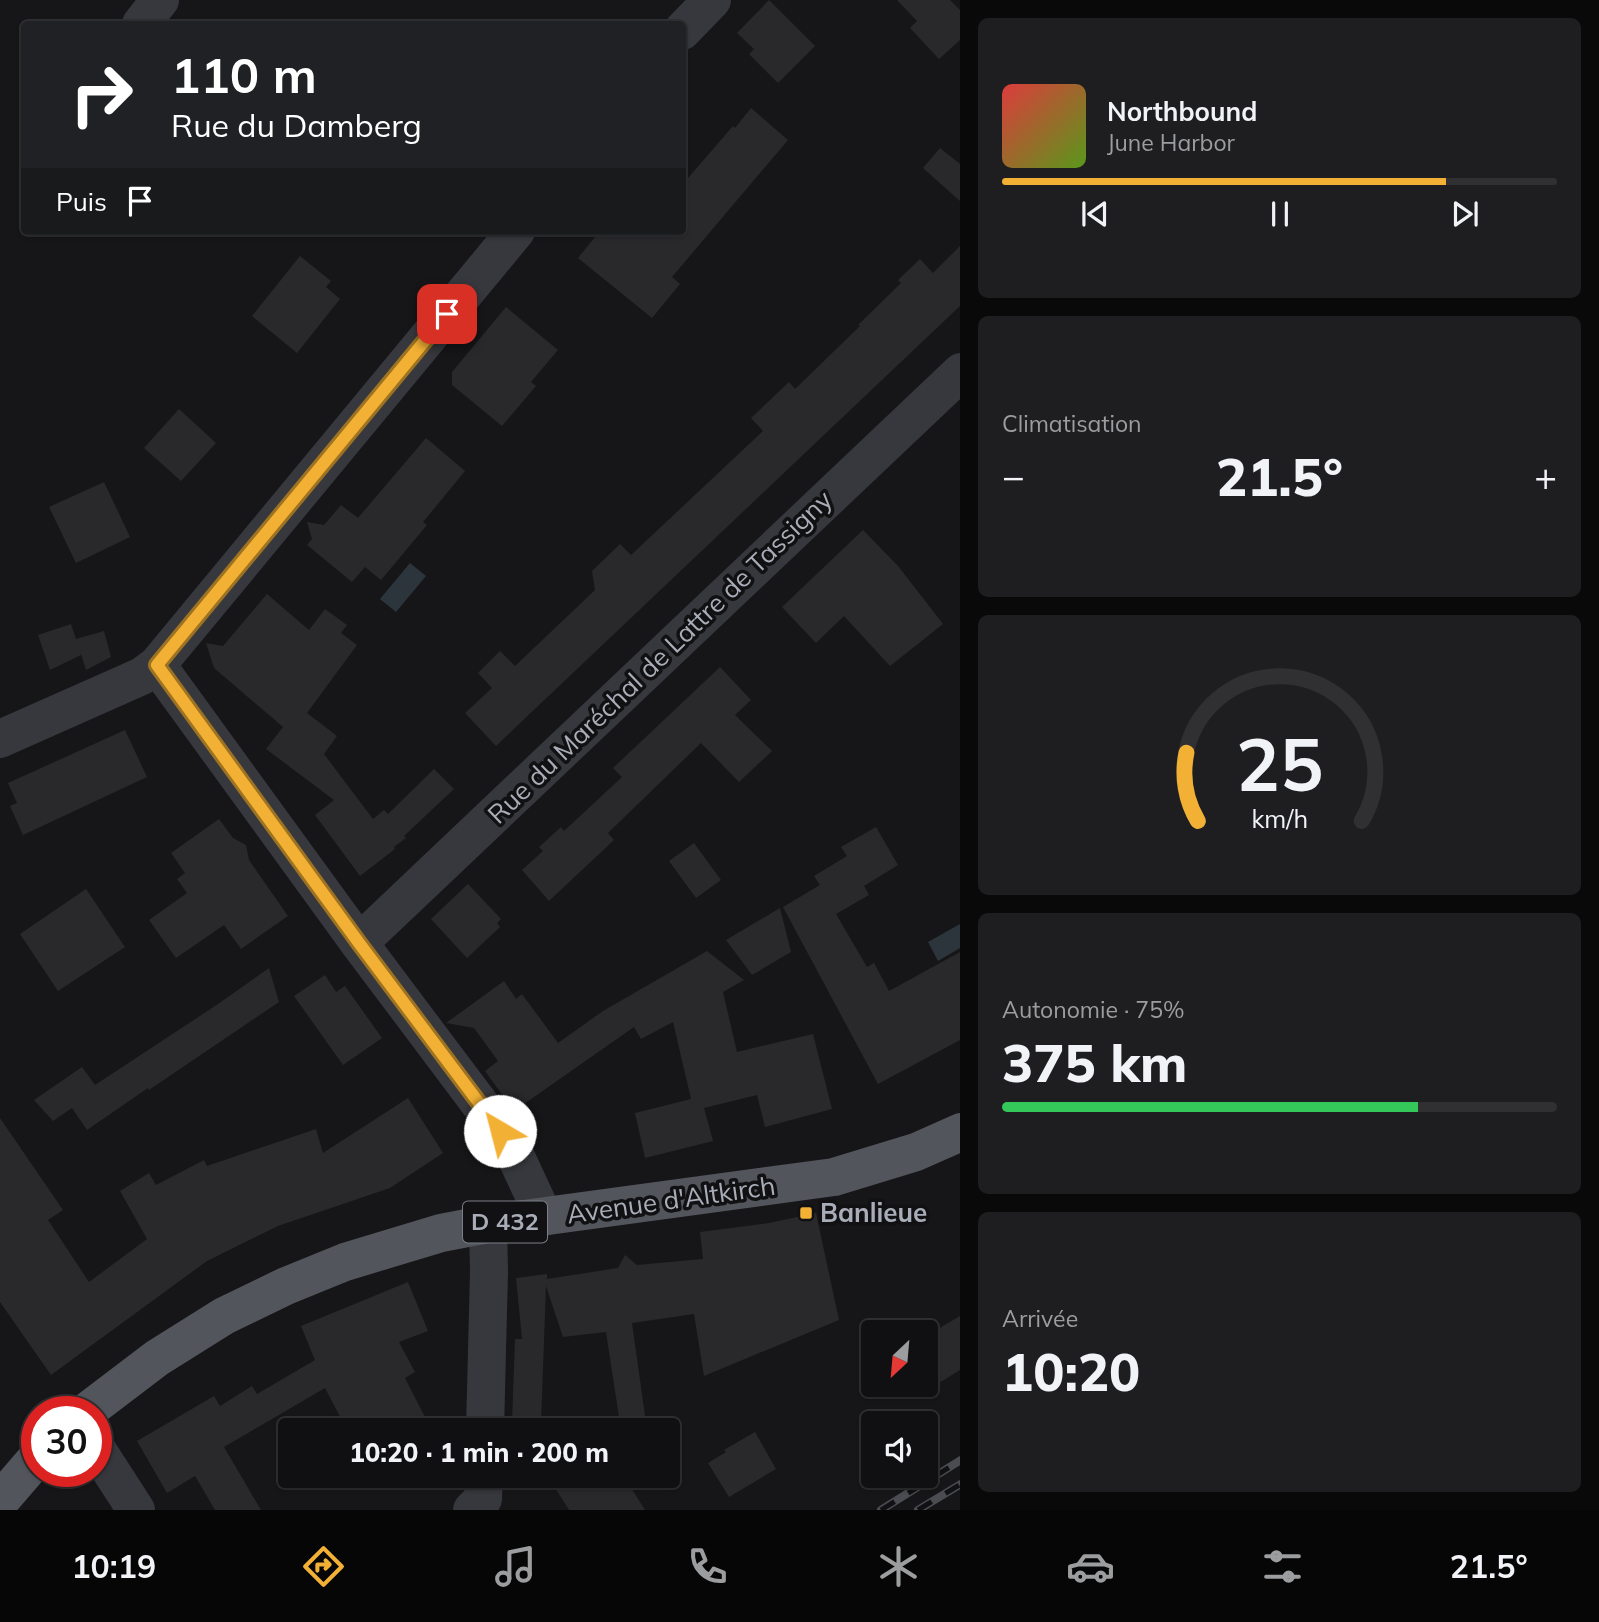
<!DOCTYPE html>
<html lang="fr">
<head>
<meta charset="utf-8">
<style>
	:root { --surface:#101012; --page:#1e1e20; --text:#f1f3f6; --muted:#9c9d9f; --line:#303032; --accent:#f2b134 }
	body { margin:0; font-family:Mulish,sans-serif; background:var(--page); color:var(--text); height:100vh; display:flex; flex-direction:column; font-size:26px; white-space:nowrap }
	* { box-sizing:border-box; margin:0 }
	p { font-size:23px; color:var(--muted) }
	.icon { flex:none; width:38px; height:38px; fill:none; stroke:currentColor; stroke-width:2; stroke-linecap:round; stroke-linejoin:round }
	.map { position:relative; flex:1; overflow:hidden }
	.sheet { display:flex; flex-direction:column; gap:18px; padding:18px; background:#09090a; width:639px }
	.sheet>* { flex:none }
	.guide { position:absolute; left:21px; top:21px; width:665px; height:214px; border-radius:7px; box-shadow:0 2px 5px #0004,0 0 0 2px var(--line); background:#202124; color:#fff; overflow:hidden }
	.needle { width:46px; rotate:206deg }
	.fabs { position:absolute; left:861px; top:1320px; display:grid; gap:14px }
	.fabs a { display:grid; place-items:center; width:77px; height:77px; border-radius:7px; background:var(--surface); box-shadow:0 2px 5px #0004,0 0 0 2px var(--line); font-size:35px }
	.speed { position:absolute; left:21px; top:1396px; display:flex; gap:14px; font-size:35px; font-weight:700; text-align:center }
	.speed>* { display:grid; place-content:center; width:91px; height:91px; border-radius:50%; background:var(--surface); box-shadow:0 2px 5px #0004,0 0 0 2px var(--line); line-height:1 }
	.speed .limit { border:10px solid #d22; background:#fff; color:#111 }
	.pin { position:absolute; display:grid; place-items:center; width:60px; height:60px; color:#fff; margin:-30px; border-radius:14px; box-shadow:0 4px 10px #0006 }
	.me { position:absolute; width:77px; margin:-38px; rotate:323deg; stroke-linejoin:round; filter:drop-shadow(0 0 5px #0008) }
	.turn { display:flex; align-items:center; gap:24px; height:147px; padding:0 35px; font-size:32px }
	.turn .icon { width:91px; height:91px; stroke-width:2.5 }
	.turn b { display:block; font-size:49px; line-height:60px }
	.then { display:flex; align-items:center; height:66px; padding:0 35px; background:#0003; gap:14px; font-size:26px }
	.big { font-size:52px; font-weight:800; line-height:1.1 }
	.sheet .card { flex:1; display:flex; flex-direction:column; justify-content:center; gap:10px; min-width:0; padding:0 24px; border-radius:10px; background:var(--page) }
	.sheet .dial { align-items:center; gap:0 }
	.dial svg { height:182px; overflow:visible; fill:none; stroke:var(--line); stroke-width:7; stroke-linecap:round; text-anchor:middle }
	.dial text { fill:var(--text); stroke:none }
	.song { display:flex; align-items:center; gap:21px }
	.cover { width:84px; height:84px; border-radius:10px; background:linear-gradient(135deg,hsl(0 70% 55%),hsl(90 70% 35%)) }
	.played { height:7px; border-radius:4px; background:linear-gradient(90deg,var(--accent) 80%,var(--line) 80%) }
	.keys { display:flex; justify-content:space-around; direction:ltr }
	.heat { display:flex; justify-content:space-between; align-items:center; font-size:38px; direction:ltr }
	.charge { height:10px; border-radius:5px; background:linear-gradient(90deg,#34c759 75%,var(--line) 0) }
	.trip { position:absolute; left:278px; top:1418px; width:402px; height:70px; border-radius:7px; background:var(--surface); box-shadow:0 2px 5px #0004,0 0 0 2px var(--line); font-weight:800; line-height:70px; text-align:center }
	.dock { display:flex; height:112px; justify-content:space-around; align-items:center; background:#060607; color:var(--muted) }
	.dock .icon { width:49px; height:49px }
	.dock .active { color:var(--accent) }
	.dock b { font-size:32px; color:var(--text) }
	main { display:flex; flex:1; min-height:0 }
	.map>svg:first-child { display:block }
</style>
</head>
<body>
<main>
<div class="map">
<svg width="961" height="1510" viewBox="0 0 961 1510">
	<rect width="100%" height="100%" fill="#161618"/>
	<g fill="#2c353c">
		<path d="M410,563L426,576L396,612L380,599Z"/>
		<path d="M960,924V948L938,961L928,942Z"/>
	</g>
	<g fill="#29292c">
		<path d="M769,0L815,46L778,83L749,54L754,49L737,33Z"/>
		<path d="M897,0H950L960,10V40L939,59L910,28L917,21Z"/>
		<path d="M751,108L788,140L672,277L680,284L652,318L578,258L600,231H682V185L733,126L735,128Z"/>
		<path d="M940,148L960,164V201L923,168Z"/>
		<path d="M960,246V306L496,746L465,713L492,688L478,673L500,651L515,666L595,590L592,571L620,544L631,555L763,431L751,418L789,382L795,389L860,326L858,325L901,283L898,280L920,259L933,273Z"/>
		<path d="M300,256L331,281L326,287L340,299L297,353L252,316Z"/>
		<path d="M506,307L558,350L531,382L536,386L502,426L452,385V372Z"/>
		<path d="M179,409L216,443L181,481L144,448Z"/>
		<path d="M426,438L465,471L423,522L427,525L381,580L365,567L352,582L307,545L312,539L307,522L324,525L341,505L358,518Z"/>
		<path d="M104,482L130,537L76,563L49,507Z"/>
		<path d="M863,530L898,566L943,624L890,666L844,616L816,643L782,607Z"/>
		<path d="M267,594L309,630L325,609L347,625L341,633L357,645L307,713L337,736L324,754L373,819L384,810L388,814L434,769L454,789L404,836L406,838L394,847L395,849L360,876L315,815L334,800L266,749L283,727L214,668L206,643L223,646Z"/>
		<path d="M71,624L76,639L104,631L111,657L86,670L80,651L81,655L50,670L38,635Z"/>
		<path d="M720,667L751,700L735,715L772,751L739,782L701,743L608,833L614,840L549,901L522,870L543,851L539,847L561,827L564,831L622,777L613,768Z"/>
		<path d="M125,730L147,777L23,835L10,806L17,803L8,783Z"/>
		<path d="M219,819L233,838L246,845L249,860L288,916L241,949L224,925L176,958L149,920L187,893L177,879L185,873L171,853Z"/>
		<path d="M876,827L898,865L864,886L869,895L836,914L867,967L874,963L889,991L960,952V1040L878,1084L783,907L820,885L814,876L847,856L841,847Z"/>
		<path d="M694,843L721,880L696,898L669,861Z"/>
		<path d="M468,884L501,919L497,923L500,927L467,958L431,919Z"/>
		<path d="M86,889L125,947L58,991L20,934Z"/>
		<path d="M780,908L791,952L752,975L726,940Z"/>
		<path d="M707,951L744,980L723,992L737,1052L813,1034L832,1109L765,1127L757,1095L704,1108L713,1141L645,1158L635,1113L691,1099L673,1022L641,1039L634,1027L514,1111L485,1071L498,1061L474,1028L446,1023L504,981L516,999L522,994L558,1043L603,1011Z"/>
		<path d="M269,968L279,1002L149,1090L148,1088L87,1130L72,1108L53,1121L34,1100L82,1067L95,1085L218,1004Z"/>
		<path d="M325,975L336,992L345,986L382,1038L343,1065L294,996Z"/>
		<path d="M408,1098L443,1153L390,1188L278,1226L207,1261L51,1375L0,1302V1118L63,1210L48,1220L89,1282L147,1239L120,1191L149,1173L156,1185L204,1160L207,1166L316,1129L323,1153Z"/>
		<path d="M816,1213L839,1320L704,1376L694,1314L632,1323L647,1430H621L606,1332L563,1337L546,1286L541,1423L512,1422L515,1339H522L516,1278L547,1274V1279L618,1268L625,1255L637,1265L703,1259L700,1232L769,1223Z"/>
		<path d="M408,1282L428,1331L399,1342L415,1372L405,1378L428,1423L437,1426L439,1430H347L325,1388L224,1447L261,1510H215L195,1476L167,1493L137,1441L214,1396L220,1406L252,1386L257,1394L315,1360L301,1326Z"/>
		<path d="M960,1316V1370L926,1391V1336Z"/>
		<path d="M755,1432L776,1469L729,1497L708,1463L726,1452L724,1450Z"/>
		<path d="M547,1475H623L645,1510H569Z"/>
	</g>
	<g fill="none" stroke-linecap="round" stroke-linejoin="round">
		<g stroke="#37383d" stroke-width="38">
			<path d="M141,24L160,0"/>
			<path d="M682,31L712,0"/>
			<path d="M157,665L359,943L510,1144L544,1217"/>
			<path d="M0,739L142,676L157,665L516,231"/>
			<path d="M359,943L961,372"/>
			<path d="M485,1430L489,1272L488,1224"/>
			<path d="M96,1448L136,1510"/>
			<path d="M472,1510L483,1499L484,1475"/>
		</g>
		<g stroke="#53555c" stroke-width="38">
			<path d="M86,1412L157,1358L224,1316L286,1286L345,1262L441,1233L488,1224L834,1177L916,1152L961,1132"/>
			<path d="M0,1501L37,1458"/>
		</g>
		<g stroke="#4a4c52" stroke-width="8">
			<g id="rail">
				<path d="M881,1510L961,1460"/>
				<path d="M918,1510L961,1484"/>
			</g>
		</g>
		<use href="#rail" stroke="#111113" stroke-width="5" stroke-dasharray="16" stroke-linecap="butt"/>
	</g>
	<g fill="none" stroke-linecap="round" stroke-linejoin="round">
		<g stroke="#9d7322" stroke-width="18">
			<path id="route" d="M447,314L157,665L359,943L500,1131"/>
		</g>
		<use href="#route" stroke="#f2b134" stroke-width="12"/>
	</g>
	<rect fill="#f2b134" stroke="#111113" stroke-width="2.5" x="799" y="1206" width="14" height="14" rx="3.5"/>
	<g text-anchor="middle" stroke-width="7" stroke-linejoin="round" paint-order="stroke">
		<rect fill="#111113" stroke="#7b7e86" stroke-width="2" x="463" y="1201.5" width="84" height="41" rx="5"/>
		<g font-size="24" font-weight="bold" fill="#a8adb8">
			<text x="505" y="1230">D 432</text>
		</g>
		<g font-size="26" fill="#a8adb8" stroke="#111113">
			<text transform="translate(660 657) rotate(-44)" y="9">Rue du Maréchal de Lattre de Tassigny</text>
			<text transform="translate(671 1200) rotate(-8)" y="9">Avenue d'Altkirch</text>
		</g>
		<g font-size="26" font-weight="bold" fill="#a8adb8" stroke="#111113" text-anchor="start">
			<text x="820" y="1222">Banlieue</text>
		</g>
	</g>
</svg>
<div class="fabs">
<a><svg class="needle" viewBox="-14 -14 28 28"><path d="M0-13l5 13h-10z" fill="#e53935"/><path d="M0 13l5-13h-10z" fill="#9c9d9f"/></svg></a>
<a><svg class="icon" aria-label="sound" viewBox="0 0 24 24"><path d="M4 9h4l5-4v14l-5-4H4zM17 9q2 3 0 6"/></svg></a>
</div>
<div class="speed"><div class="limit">30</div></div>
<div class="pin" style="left:447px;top:314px;background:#d93025"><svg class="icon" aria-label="arrive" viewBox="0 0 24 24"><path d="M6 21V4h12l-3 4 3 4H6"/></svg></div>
<svg class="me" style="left:500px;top:1131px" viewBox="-20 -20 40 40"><circle r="19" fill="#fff"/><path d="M0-13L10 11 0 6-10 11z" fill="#f2b134"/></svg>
<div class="trip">10:20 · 1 min · 200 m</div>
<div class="guide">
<div class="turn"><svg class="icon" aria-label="right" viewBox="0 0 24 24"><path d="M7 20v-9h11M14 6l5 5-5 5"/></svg><div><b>110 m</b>Rue du Damberg</div></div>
<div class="then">Puis<svg class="icon" aria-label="arrive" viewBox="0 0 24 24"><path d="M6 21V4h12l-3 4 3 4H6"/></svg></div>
</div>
</div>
<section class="sheet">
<div class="card">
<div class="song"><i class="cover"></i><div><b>Northbound</b><p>June Harbor</p></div></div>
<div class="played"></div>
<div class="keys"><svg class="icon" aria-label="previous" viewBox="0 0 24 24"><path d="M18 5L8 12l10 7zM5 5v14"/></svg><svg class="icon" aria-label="pause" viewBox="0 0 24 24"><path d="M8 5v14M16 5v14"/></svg><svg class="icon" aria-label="next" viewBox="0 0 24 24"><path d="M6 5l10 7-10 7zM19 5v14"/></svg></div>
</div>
<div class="card"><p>Climatisation</p>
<div class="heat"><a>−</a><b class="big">21.5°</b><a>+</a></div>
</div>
<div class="card dial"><svg viewBox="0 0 100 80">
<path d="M14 69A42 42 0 1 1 86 69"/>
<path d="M14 69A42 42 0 0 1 9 39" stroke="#f2b134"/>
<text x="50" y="56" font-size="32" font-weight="700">25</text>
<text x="50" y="72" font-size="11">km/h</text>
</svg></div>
<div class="card"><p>Autonomie · 75%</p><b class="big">375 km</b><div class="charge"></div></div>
<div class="card"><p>Arrivée</p><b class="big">10:20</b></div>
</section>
</main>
<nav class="dock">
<b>10:19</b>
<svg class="icon active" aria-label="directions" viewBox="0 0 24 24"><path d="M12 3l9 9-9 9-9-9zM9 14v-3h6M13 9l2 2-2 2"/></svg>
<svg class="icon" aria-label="music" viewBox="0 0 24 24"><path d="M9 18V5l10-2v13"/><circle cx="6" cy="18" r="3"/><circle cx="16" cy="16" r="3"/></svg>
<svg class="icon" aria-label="phone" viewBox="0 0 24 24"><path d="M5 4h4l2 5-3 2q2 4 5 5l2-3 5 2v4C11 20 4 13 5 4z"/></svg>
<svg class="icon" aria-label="climate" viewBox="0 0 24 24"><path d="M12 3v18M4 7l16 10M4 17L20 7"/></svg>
<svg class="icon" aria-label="car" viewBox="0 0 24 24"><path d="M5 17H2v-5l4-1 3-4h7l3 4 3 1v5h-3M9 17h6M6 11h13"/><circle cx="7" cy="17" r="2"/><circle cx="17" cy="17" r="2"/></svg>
<svg class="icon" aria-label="filters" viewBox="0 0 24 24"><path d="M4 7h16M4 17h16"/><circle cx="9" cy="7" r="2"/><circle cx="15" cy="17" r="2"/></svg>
<b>21.5°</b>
</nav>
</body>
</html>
